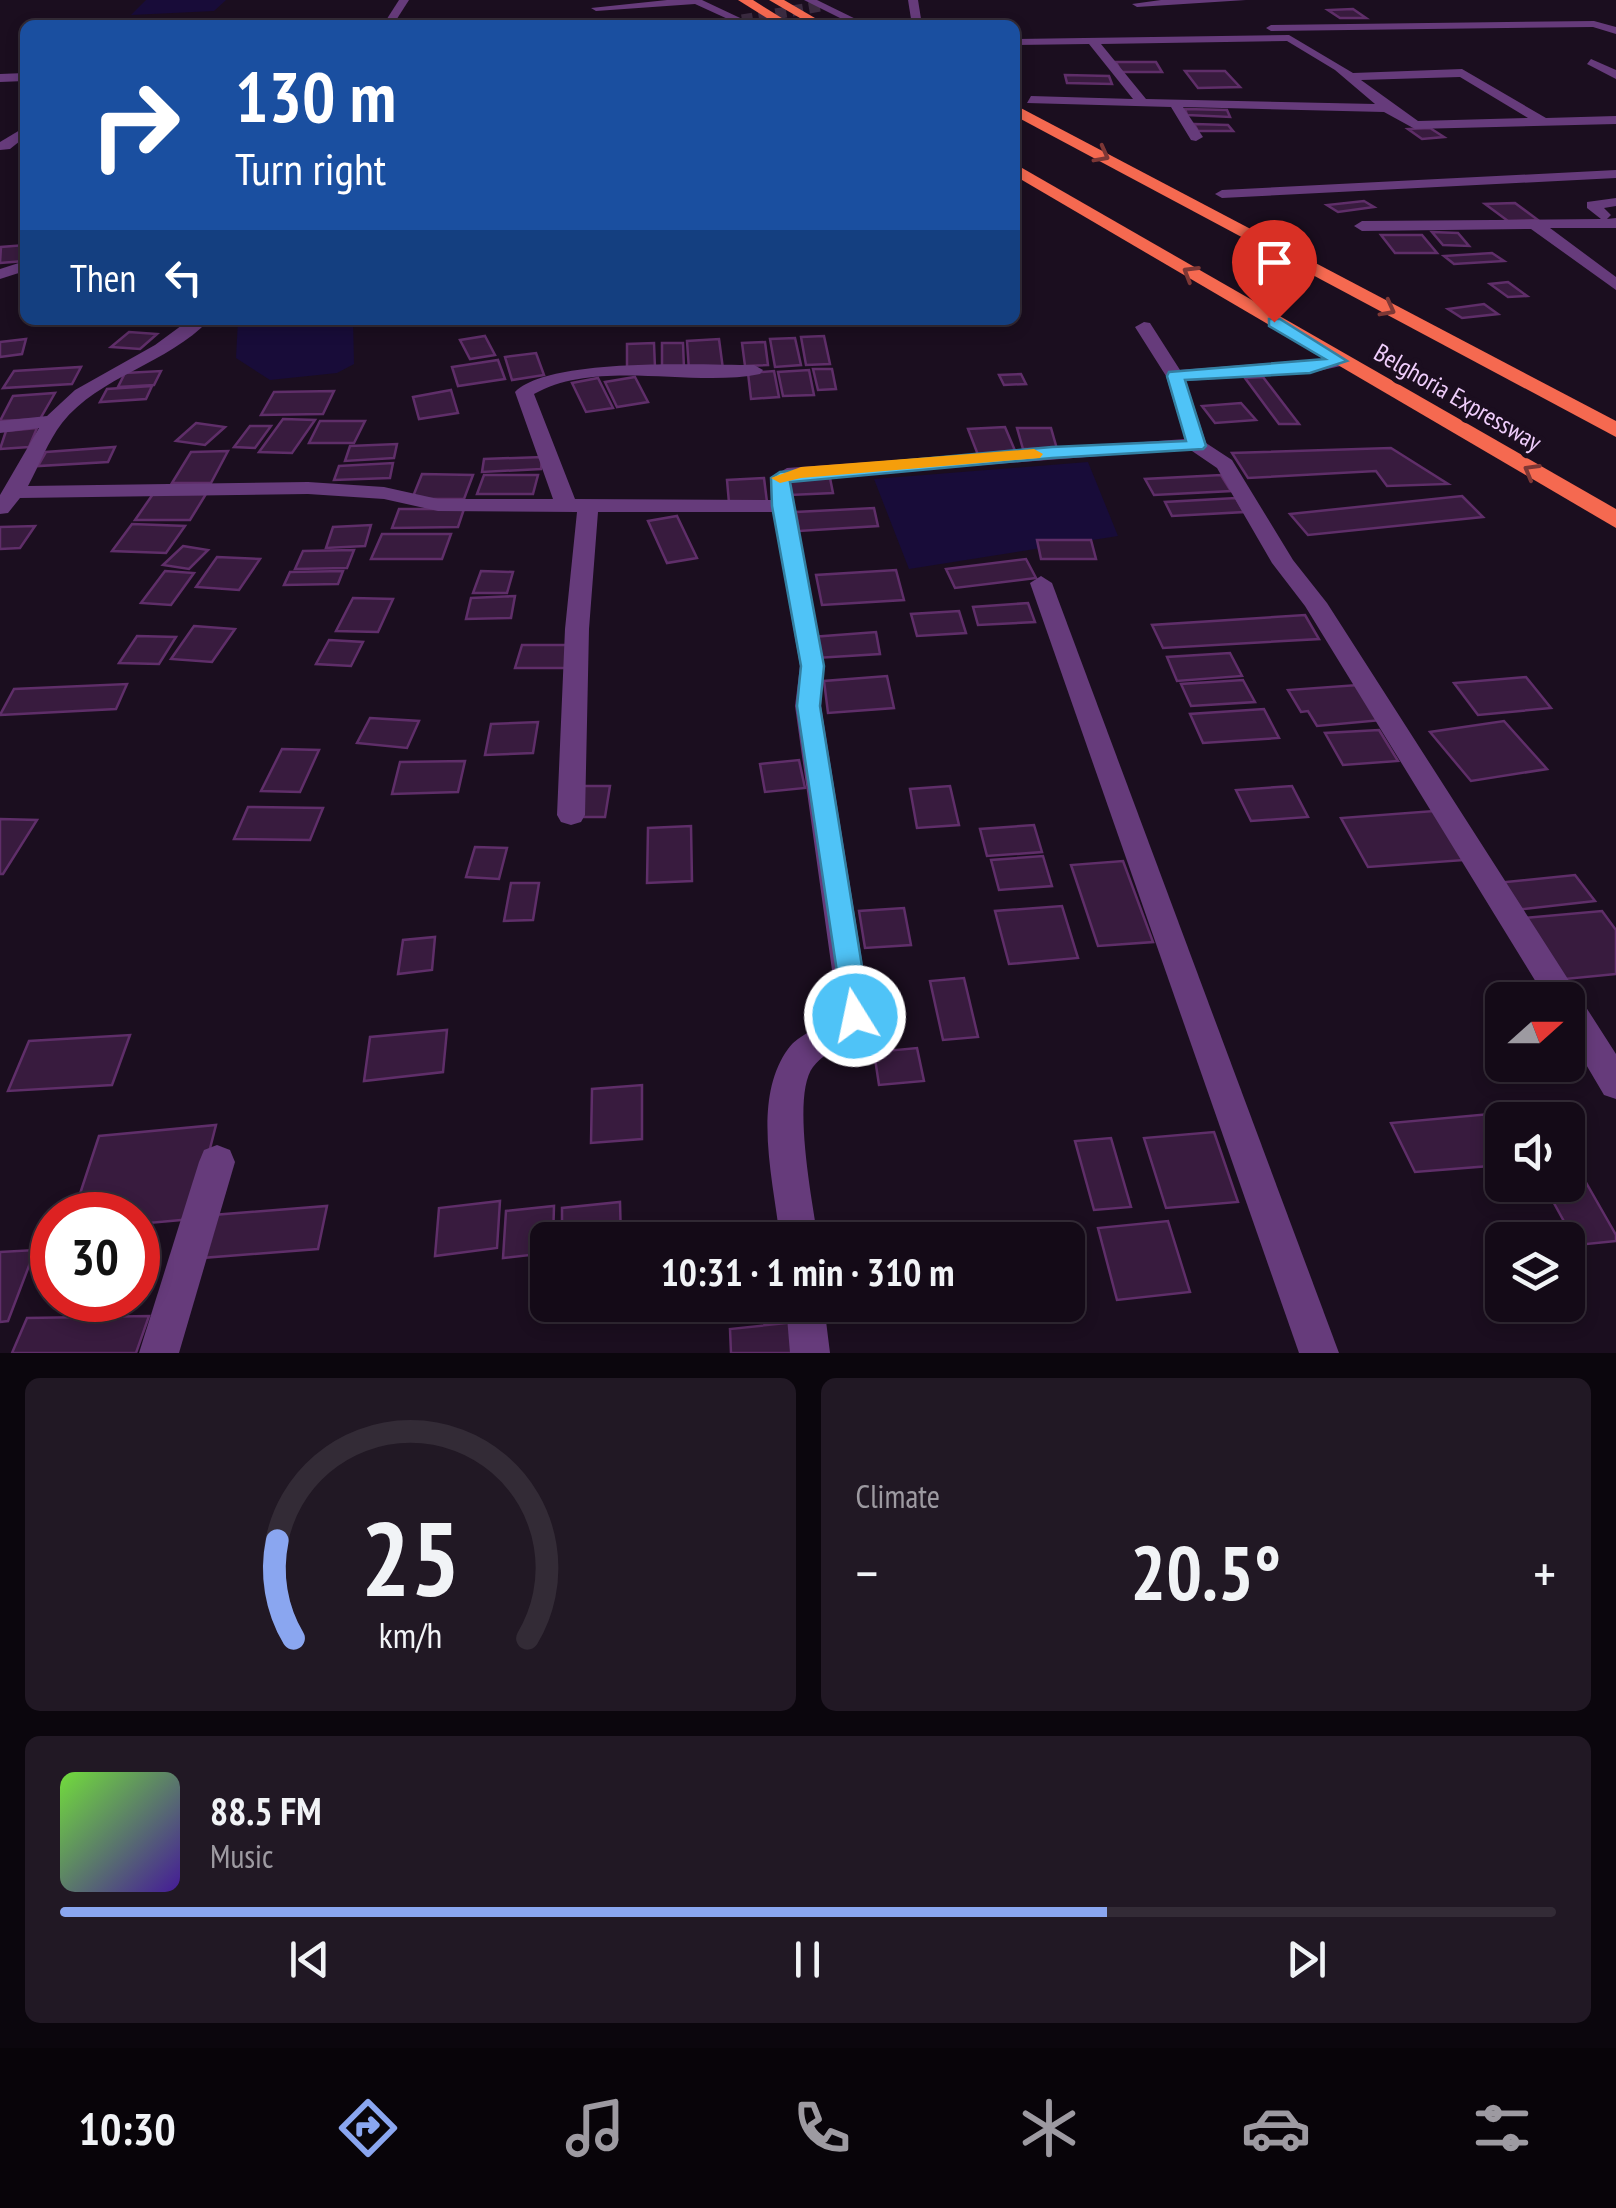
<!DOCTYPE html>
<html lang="en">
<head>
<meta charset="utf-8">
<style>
	:root { --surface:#140a17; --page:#211824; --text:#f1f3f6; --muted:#9d9aa1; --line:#332b36; --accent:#8aa6f0 }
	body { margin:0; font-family:"PT Sans Narrow",sans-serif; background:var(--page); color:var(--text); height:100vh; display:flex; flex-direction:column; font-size:38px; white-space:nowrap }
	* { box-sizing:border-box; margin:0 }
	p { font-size:32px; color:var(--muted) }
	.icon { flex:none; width:55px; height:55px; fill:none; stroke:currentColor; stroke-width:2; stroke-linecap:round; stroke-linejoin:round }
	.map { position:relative; height:1353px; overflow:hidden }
	.side { display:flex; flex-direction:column; gap:25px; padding:25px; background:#0b060d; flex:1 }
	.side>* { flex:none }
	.guide { position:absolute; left:20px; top:20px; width:1000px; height:305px; border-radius:15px; box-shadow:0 5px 15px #0003,0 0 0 2px var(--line); background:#1a4fa0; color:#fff; overflow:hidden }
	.needle { width:65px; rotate:69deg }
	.fabs { position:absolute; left:1485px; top:982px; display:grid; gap:20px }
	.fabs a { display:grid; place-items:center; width:100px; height:100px; border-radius:15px; background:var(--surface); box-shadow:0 5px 15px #0003,0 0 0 2px var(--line); font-size:50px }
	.speed { position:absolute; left:30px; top:1192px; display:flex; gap:20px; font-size:50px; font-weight:700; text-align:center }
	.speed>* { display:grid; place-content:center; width:130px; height:130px; border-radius:50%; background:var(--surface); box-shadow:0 5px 15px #0003,0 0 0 2px var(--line); line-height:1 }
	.speed .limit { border:15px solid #d22; background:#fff; color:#111 }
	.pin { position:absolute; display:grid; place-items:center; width:85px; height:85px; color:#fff; margin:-102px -42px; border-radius:50% 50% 50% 0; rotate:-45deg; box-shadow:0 0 10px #0007 }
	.pin .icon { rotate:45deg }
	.me { position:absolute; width:110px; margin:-55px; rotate:350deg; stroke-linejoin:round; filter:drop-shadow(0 0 8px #0008) }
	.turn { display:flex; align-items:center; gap:35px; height:210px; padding:0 50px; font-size:45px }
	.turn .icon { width:130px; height:130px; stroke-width:2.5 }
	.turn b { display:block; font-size:70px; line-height:85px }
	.then { display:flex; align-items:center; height:95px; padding:0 50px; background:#0003; gap:20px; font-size:38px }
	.big { font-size:75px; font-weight:700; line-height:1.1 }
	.side .tile { flex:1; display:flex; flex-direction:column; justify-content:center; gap:15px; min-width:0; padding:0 35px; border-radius:15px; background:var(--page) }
	.side .dial { align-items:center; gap:0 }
	.dial svg { height:260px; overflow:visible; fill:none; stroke:var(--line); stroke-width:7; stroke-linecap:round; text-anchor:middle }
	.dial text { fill:var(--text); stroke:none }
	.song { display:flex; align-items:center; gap:30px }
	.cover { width:120px; height:120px; border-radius:15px; background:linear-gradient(135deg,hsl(100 70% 55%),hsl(260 70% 35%)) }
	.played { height:10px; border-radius:5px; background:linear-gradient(90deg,var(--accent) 70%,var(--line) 70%) }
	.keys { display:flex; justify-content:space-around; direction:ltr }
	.heat { display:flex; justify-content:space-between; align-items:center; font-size:55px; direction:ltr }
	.side .tiles { flex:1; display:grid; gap:25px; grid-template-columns:1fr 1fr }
	.tile:last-child { grid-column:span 2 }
	.trip { position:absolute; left:530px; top:1222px; width:555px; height:100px; border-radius:15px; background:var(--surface); box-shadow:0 5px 15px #0003,0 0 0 2px var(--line); font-weight:700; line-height:100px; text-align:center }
	.tabs { display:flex; height:160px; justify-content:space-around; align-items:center; background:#080409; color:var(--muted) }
	.tabs .icon { width:70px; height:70px }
	.tabs .active { color:var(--accent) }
	.tabs b { font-size:45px; color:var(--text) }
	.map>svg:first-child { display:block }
</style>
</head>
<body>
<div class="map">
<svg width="1616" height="1353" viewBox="0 0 1616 1353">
	<rect width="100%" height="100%" fill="#1b0e1f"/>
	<g fill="#180c39">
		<path d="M146,0H226L214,11L131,15Z"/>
		<path d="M238,320H353L354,364L337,373L270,380L236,358Z"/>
		<path d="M1088,462L1118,536L909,569L874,479Z"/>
	</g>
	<g fill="#381b3e" stroke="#5f2e69" stroke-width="2.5">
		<path d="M1353,9L1366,18H1340L1328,10Z"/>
		<path d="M1116,62H1156L1162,72H1121Z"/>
		<path d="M1185,71H1225L1240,87L1198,88Z"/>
		<path d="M1065,75L1109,76L1112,84L1067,83Z"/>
		<path d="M1185,109L1227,110L1230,117L1187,115Z"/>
		<path d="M1194,124L1228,125L1233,131H1198Z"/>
		<path d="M1430,128L1444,137L1422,139L1408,129Z"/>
		<path d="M1364,201L1374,207L1338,212L1327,205Z"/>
		<path d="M1515,203L1538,220L1508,221L1485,204Z"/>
		<path d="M1432,232L1458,233L1469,246L1443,245Z"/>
		<path d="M1381,235H1422L1437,253H1395Z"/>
		<path d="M25,245L24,261L0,263L1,247Z"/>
		<path d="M1492,253L1504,261L1454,264L1444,256Z"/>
		<path d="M1508,282L1527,296L1508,297L1490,284Z"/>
		<path d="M1484,304L1498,314L1462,318L1448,309Z"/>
		<path d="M129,332L157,334L140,349L111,347Z"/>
		<path d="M485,336L495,355L470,359L460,340Z"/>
		<path d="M824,336L830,364L806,365L801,337Z"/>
		<path d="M795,338L801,365L775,367L770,339Z"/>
		<path d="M26,339L22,354L0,357V342Z"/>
		<path d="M719,339L723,369L689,370L687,341Z"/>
		<path d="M765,342L768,365L745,366L742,343Z"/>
		<path d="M654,343L655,368L627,369V344Z"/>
		<path d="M662,343H683L684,369L662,370Z"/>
		<path d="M536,353L544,375L512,380L505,357Z"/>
		<path d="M498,360L505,379L458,386L452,367Z"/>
		<path d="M81,367L72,384L3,388L14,371Z"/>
		<path d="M813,369H832L836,389L818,390Z"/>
		<path d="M809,370L814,395L783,396L778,372Z"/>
		<path d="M161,371L154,385L118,387L125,373Z"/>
		<path d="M774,371L779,397L751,399L748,373Z"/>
		<path d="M1021,374L1026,384L1004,385L999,375Z"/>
		<path d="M635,377L648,402L617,407L605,382Z"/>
		<path d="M1263,377L1299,424H1279L1245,378Z"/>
		<path d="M598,378L613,408L586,412L572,383Z"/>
		<path d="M152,386L146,399L100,402L107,389Z"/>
		<path d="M451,390L458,413L419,419L413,397Z"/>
		<path d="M334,391L323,414L261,415L274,392Z"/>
		<path d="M55,393L40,419L0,421L13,396Z"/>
		<path d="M1241,403L1256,420L1215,423L1202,406Z"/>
		<path d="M283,419L315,420L292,453L259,452Z"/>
		<path d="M320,421H365L354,443H309Z"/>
		<path d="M196,423L225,427L205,445L176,441Z"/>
		<path d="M250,426H271L255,448L234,447Z"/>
		<path d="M1005,427L1016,453L978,455L968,429Z"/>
		<path d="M37,428L29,447L0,449L6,431Z"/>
		<path d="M1017,428H1051L1057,449H1023Z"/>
		<path d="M397,444L394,458L345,461L350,446Z"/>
		<path d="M115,447L108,462L38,466L46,452Z"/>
		<path d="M1391,448L1448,484L1387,486L1376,471L1248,478L1232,453Z"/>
		<path d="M228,451L211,483H172L191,452Z"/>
		<path d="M542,457L541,469L482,472L484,459Z"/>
		<path d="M393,463L390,478L334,480L339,466Z"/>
		<path d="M422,474L473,475L464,499H412Z"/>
		<path d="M484,475H538L533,494H477Z"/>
		<path d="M1221,475L1231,491L1154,495L1145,479Z"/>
		<path d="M764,478L767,502L729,503L727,480Z"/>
		<path d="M830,478L833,493L790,495L787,480Z"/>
		<path d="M153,494H206L190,520H135Z"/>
		<path d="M1462,496L1483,517L1308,535L1290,514Z"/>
		<path d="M1236,498L1244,512L1172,516L1165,502Z"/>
		<path d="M874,508L878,526L799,531L796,512Z"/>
		<path d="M399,509H464L458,527L392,528Z"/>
		<path d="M677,516L697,558L667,563L648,521Z"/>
		<path d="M132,524L185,526L166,553L112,551Z"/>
		<path d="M371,525L365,546L326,548L333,527Z"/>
		<path d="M35,526L20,548L0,549V527Z"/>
		<path d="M382,534H451L442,559H371Z"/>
		<path d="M1037,540H1091L1096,559H1041Z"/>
		<path d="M183,546L208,550L189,569L163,565Z"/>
		<path d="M354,550L347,568L295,569L303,551Z"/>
		<path d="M217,557L260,559L239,590L196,587Z"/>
		<path d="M1026,559L1036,578L955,588L946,569Z"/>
		<path d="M896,570L904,600L822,605L816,575Z"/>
		<path d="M165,571L194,573L171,605L141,603Z"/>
		<path d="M343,571L338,584L284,585L290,572Z"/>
		<path d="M481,571L513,572L507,593H473Z"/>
		<path d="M515,596L511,618L466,619L471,598Z"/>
		<path d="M353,598L393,599L378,632L336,631Z"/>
		<path d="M1028,603L1035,622L978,625L973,607Z"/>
		<path d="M959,611L966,633L917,636L911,614Z"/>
		<path d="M1305,615L1319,639L1163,648L1152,625Z"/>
		<path d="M194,626L235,629L212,662L171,659Z"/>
		<path d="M876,632L880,654L816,658L812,637Z"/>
		<path d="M137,636L176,637L159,664L119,663Z"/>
		<path d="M329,640L363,642L351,666L316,664Z"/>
		<path d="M522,645H570L568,668H515Z"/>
		<path d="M1230,653L1242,676L1177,681L1167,657Z"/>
		<path d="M887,676L894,708L828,713L824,681Z"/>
		<path d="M1526,677L1551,708L1478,715L1454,683Z"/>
		<path d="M1243,680L1255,702L1191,706L1181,684Z"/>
		<path d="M127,684L116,709L0,715L14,689Z"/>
		<path d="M1358,685L1382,720L1317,726L1308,711L1301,712L1288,690Z"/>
		<path d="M1264,709L1279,738L1203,743L1190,714Z"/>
		<path d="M370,718L419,721L407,748L357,743Z"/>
		<path d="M1504,721L1547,769L1471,781L1430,732Z"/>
		<path d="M538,722L533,753L485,755L491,724Z"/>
		<path d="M1379,730L1398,761L1343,765L1325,733Z"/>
		<path d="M282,749L319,750L300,792L261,791Z"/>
		<path d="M799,760L805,788L765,792L760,764Z"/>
		<path d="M465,761L458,792L392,794L400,762Z"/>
		<path d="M578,786H610L605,817H573Z"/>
		<path d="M950,786L959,825L917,828L910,789Z"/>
		<path d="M1292,786L1308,817L1251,821L1236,790Z"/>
		<path d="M248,807L323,808L310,840L234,839Z"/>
		<path d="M1434,811L1465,860L1368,867L1341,818Z"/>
		<path d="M0,819L37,820L3,874H0Z"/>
		<path d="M1034,825L1042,852L987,856L980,829Z"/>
		<path d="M691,826L692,881L647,883L648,828Z"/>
		<path d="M475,847L507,848L499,879L466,877Z"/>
		<path d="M1043,856L1052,886L999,890L991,860Z"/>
		<path d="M1123,861L1153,942L1098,946L1071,865Z"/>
		<path d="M1575,875L1595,901L1514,910L1496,883Z"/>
		<path d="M511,883H539L533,920L504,921Z"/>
		<path d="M1062,906L1078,958L1009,964L995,911Z"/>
		<path d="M904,908L911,945L865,948L859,911Z"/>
		<path d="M1602,911L1616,930V974L1565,979L1524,918Z"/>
		<path d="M435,937L432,970L398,974L403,940Z"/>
		<path d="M964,978L978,1037L943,1040L930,981Z"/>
		<path d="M447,1030L443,1072L364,1081L370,1037Z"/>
		<path d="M130,1035L112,1085L8,1091L29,1041Z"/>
		<path d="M917,1048L924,1081L879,1085L874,1052Z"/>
		<path d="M642,1085V1139L591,1143L592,1089Z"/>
		<path d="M1490,1114L1502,1136V1165L1415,1172L1391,1123Z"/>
		<path d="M216,1125L192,1219L138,1224V1215H73L99,1136Z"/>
		<path d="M1214,1132L1238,1202L1166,1208L1144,1138Z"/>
		<path d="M1111,1138L1131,1207L1094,1210L1075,1141Z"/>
		<path d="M1568,1151L1616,1235V1241L1577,1245L1544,1185H1568Z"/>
		<path d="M500,1201L497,1248L435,1256L439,1208Z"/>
		<path d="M620,1202L621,1240H562V1208Z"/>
		<path d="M327,1206L318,1249L201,1258L213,1215Z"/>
		<path d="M554,1206L553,1240H548V1253L503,1258L506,1211Z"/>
		<path d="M1168,1221L1190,1292L1117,1300L1098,1228Z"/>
		<path d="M35,1250L8,1321L0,1322V1252Z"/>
		<path d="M149,1316L136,1353H12L27,1318Z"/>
		<path d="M796,1322L800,1353H731L730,1329Z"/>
	</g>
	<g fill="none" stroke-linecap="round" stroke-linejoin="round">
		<path stroke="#3b2b40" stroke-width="11" stroke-dasharray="11 6" stroke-linecap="butt" d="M742,20L820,6"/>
		<g fill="#663b7b" fill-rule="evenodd">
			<path d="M399,0H409L393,25H383Z"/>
			<path d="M667,0H702L755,25H741L695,4L596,11L591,8Z"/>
			<path d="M804,0H817L868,25H854Z"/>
			<path d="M908,0H918L922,25H912Z"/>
			<path d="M1161,0H1246L1137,7L1132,4Z"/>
			<path d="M169,18L174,21L171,25H160Z"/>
			<path d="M1594,21L1616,27V34L1593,27L1271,31L1266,28L1271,25Z"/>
			<path d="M1289,35L1353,73L1462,69L1546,118L1616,116V124L1415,129L1384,112L1183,107L1203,137L1196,141L1191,140L1171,107L1027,103L1031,96L1133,99L1089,44L1015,45V39ZM1287,41L1335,70L1375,104L1146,99L1101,44ZM1460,77L1528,118L1418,121L1361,80Z"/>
			<path d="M1591,59L1616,70V79L1587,64Z"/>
			<path d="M25,73V81L0,82V74Z"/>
			<path d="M25,127V137L10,149L0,150V142Z"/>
			<path d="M1616,170V178L1222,198L1215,194L1222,190Z"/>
			<path d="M1616,198V206L1604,208L1611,215L1607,219L1616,218V228H1550L1616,277V290L1531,229L1362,231L1354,226L1362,221L1601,219L1587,208V202Z"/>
			<path d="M25,261V271L0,279V269Z"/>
			<path d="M189,320H209C168,364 99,376 62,423C48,441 39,466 28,486L308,482L384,487L438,499H553L515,392C549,357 702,365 754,365L763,370L760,374C693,388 597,358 534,394L575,499L771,500L770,478L787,468L1185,439L1166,376L1135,327L1144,322L1150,323L1180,370L1345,357V365L1310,373L1186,381L1206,443L1232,460L1293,560L1327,603L1616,1054V1099L1604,1095L1568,1034V1000H1547L1305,606L1272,563L1217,468L1192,451L1176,450L792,480L789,486L824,666L821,706L871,1016C856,1047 830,1045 813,1067C791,1096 813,1204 818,1240H780C774,1182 751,1100 788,1049C800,1032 824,1028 838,1013L795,706L800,666L773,512H598L589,629L585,815L581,822L571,825L561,822L557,815L565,629L577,512L438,511L384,499L308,494L20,498L8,513L0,514V495L39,428L0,433V421L47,416L75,390L155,345Z"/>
			<path d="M1041,576L1052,583L1339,1353H1299L1030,583Z"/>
			<path d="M217,1145L230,1150L235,1162L179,1353H139L199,1162L204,1150Z"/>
			<path d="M786,1305H824L830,1353H790Z"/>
		</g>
		<g fill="#f56950" fill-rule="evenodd">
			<path d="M738,0H753L793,25H778Z"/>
			<path d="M769,0H784L827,25H812Z"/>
			<path d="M1015,105L1616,421V437L1015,116Z"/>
			<path d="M1015,164L1616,509V528L1015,176Z"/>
		</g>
	</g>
	<defs><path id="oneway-chevron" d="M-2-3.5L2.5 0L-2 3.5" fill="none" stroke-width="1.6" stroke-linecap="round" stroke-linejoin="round" transform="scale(2.5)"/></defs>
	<g stroke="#7d3735">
		<use href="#oneway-chevron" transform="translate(1102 155) rotate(28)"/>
		<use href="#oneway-chevron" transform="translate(1190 273) rotate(-149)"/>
		<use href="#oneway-chevron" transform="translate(1388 309) rotate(28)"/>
		<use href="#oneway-chevron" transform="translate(1531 471) rotate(-150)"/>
	</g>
	<path fill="#4fc3f7" stroke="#337fa1" stroke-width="2.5" d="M1269,319H1280L1347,361L1310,373L1185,380L1206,446L1203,449L1052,458L790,482L824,666L820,706L870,1016L866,1025L855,1028L845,1025L797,706L801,666L772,506L771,478L780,472L1052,447L1186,441L1167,376L1169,372L1325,359L1269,326Z"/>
	<path fill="#f59e0b" d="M1034,449L1043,454L1040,458L801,478L780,483L771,478L801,467Z"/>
	<g text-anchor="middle" stroke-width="10" stroke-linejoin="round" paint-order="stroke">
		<g font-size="25" fill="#f0cefc" stroke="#1b0e1f">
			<text transform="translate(1458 397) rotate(30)" y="9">Belghoria Expressway</text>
		</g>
	</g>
</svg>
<div class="fabs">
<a><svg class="needle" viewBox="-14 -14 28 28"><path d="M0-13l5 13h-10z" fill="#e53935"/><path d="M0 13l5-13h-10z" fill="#9d9aa1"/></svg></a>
<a><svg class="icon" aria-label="sound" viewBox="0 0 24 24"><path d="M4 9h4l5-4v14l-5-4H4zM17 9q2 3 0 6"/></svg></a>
<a><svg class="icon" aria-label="layers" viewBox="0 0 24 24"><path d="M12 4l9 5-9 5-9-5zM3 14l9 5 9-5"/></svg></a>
</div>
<div class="speed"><div class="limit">30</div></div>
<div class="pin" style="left:1274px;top:322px;background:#d93025"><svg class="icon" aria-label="arrive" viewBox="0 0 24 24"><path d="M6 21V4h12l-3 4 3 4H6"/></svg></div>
<svg class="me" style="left:855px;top:1016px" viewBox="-20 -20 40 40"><circle r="17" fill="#4fc3f7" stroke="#fff" stroke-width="3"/><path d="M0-11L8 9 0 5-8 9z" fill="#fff"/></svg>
<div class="trip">10:31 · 1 min · 310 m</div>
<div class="guide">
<div class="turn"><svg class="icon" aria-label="right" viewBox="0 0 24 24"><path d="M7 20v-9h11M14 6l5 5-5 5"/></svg><div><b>130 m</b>Turn right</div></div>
<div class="then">Then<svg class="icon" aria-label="left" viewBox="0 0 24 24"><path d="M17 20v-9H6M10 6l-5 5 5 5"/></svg></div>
</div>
</div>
<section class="side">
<div class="tiles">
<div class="tile dial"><svg viewBox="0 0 100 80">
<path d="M14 69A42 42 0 1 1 86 69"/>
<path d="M14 69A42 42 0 0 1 9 39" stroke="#8aa6f0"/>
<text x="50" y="56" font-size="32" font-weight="700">25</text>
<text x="50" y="72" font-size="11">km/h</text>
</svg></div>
<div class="tile"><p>Climate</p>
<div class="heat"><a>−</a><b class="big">20.5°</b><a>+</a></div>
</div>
<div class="tile">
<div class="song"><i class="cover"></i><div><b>88.5 FM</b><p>Music</p></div></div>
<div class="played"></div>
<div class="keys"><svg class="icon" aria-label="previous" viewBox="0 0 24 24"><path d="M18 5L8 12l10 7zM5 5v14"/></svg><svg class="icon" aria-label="pause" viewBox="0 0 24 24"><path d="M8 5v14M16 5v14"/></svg><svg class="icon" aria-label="next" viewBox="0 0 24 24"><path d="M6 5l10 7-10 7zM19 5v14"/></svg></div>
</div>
</div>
</section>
<nav class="tabs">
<b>10:30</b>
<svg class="icon active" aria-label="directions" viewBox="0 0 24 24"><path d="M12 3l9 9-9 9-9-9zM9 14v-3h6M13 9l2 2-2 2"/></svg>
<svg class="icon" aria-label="music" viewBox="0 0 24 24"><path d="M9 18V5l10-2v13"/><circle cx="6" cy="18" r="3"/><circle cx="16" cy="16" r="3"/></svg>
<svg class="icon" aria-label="phone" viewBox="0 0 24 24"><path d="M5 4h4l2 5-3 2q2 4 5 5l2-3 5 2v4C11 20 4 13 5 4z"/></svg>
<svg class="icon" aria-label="climate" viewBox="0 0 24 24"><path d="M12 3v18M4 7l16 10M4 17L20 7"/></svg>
<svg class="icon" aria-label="car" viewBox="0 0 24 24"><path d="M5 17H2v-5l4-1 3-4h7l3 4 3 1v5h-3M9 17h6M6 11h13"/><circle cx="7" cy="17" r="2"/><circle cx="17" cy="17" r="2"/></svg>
<svg class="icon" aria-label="filters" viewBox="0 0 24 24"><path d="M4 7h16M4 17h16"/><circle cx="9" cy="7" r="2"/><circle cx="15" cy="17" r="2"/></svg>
</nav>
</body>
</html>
